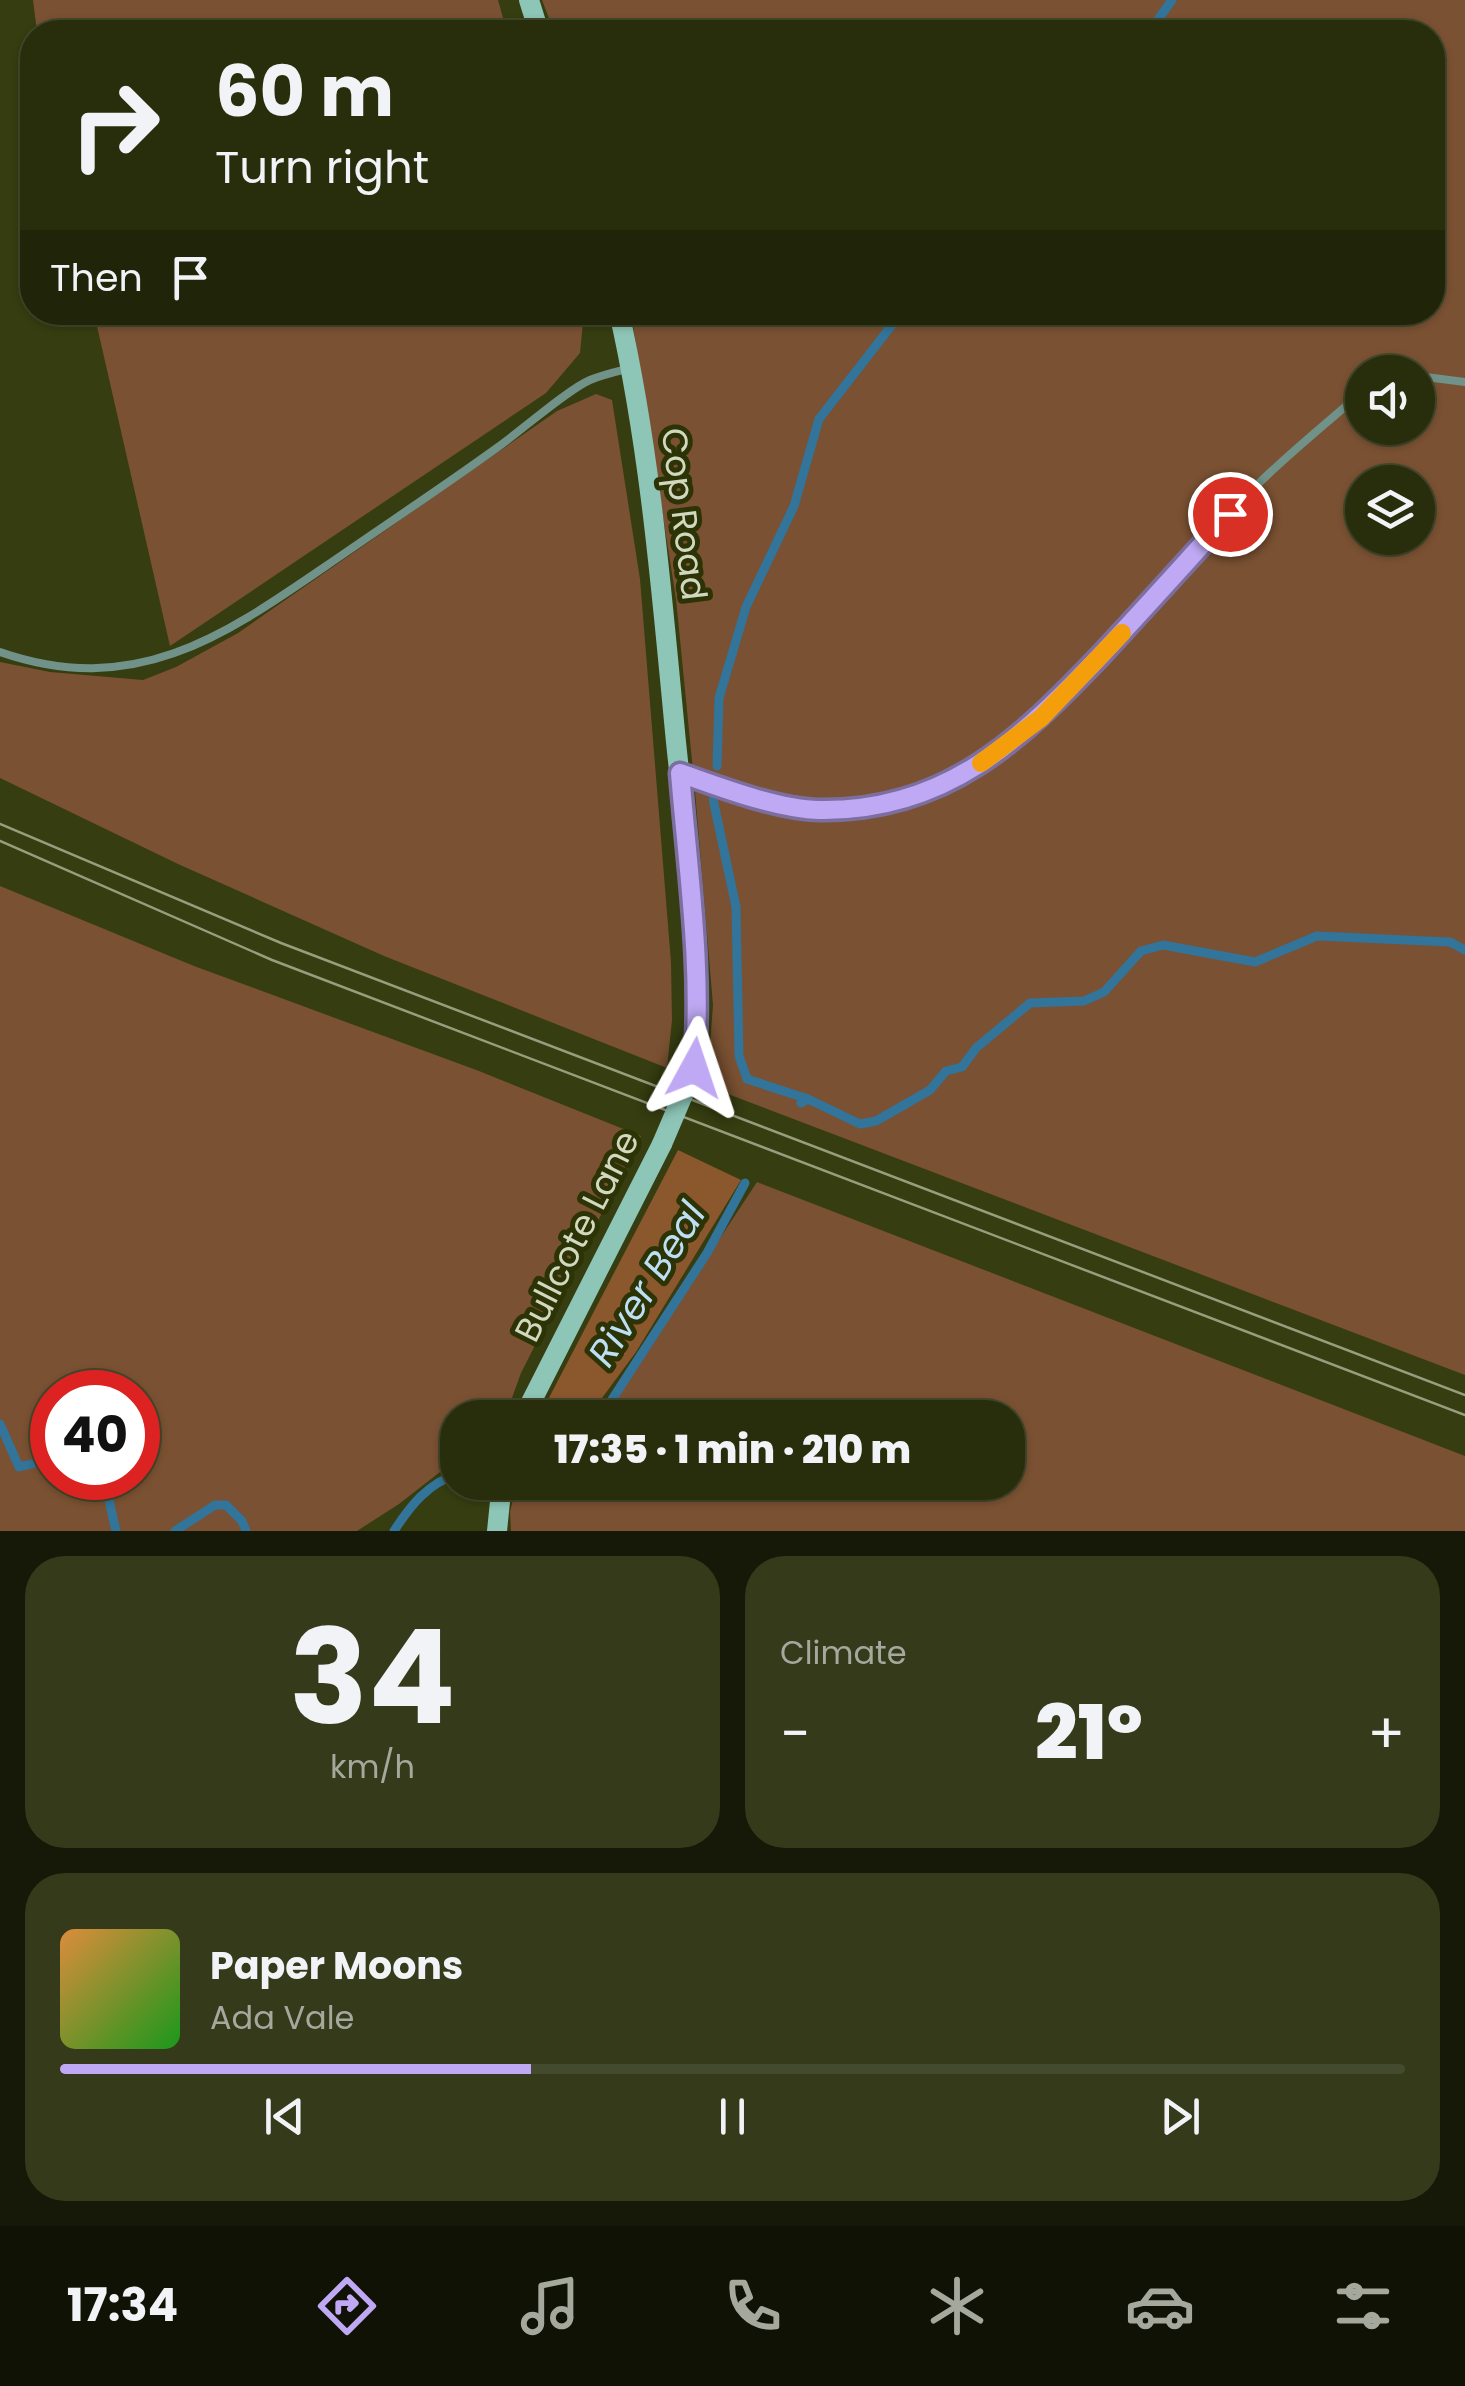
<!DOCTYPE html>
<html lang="en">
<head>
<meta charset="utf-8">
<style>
	:root { --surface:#282e0c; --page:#343a1a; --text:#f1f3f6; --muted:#a5a89d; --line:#444a2d; --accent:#bfa9f4 }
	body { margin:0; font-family:Poppins,sans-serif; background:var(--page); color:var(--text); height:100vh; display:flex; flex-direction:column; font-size:38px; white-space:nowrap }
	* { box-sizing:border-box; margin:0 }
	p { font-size:32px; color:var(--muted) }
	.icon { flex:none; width:55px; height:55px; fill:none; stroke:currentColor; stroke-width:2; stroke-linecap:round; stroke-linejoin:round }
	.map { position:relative; height:1531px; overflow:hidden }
	.drawer { display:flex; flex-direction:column; gap:25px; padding:25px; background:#161907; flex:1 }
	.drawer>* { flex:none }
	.hud { position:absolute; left:20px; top:20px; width:1425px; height:305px; border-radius:40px; box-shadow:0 2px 8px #0004,0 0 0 2px var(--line); background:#282e0c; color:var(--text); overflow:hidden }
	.fabs { position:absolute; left:1345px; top:355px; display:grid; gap:20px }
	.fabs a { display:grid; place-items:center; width:90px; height:90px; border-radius:50%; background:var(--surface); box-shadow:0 2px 8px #0004,0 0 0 2px var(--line); font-size:50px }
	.speed { position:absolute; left:30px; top:1370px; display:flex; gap:20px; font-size:50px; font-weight:700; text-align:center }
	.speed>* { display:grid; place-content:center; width:130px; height:130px; border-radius:50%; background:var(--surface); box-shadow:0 2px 8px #0004,0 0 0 2px var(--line); line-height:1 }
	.speed .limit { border:15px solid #d22; background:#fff; color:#111 }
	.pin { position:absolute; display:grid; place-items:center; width:85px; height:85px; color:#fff; margin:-42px; border:5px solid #fff; border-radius:50%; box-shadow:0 2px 10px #0007 }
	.me { position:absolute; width:110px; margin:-55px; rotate:5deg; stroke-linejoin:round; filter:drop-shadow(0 0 8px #0008) }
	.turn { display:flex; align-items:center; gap:35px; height:210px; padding:0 30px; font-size:45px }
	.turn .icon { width:130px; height:130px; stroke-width:2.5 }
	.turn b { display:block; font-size:70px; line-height:85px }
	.then { display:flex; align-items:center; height:95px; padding:0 30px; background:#0003; gap:20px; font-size:38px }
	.big { font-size:75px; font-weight:800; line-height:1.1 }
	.drawer .widget { flex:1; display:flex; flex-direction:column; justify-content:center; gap:15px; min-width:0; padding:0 35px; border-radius:40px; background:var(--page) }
	.drawer .dial { align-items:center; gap:0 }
	.dial b { font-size:130px; line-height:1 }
	.song { display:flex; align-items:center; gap:30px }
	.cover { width:120px; height:120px; border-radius:15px; background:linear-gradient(135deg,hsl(30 70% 55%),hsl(120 70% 35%)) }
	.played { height:10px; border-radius:5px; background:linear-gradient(90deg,var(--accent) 35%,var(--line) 35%) }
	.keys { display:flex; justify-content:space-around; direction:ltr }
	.heat { display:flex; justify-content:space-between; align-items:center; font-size:55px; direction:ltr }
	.drawer .tiles { flex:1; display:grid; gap:25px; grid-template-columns:1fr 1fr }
	.widget:last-child { grid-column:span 2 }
	.trip { position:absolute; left:440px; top:1400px; width:585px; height:100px; border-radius:40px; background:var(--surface); box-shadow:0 2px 8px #0004,0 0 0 2px var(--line); font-weight:800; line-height:100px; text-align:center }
	.menu { display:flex; height:160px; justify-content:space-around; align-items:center; background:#101205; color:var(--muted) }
	.menu .icon { width:70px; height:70px }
	.menu .on { color:var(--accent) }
	.menu b { font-size:45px; color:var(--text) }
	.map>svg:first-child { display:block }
</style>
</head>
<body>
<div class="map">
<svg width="1465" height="1531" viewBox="0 0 1465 1531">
	<rect width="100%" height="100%" fill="#363d10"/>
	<g fill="#7a5132" fill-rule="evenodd">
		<path d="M33,0H498L507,32H37Z"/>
		<path d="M542,0H1465V1375L707,1086L713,1005L695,791L676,599L631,313L1432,312V32H554ZM1362,372H1418V428H1362ZM1362,482H1418V538H1362Z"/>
		<path d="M584,312L580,353L546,393L170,646L94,313Z"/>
		<path d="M596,394L612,400L640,579L671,962L672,1020L667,1068L384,956L178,864L0,778V662L50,672L143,680L176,667L238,633L557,411Z"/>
		<path d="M0,886L194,966L479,1071L641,1136L521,1373L505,1417L458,1418L457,1467L440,1472L399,1504L357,1531H0ZM52,1392H138V1478H52Z"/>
		<path d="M757,1182L1465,1456V1531H511L510,1512L517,1483L1008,1482V1418L602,1417Z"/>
	</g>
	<path fill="#8b572d" d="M678,1150L741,1180L636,1352L588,1417H539Z"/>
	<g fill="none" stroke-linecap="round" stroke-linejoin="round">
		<g stroke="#32749a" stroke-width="9">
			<path d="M1149,32L1172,0"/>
			<path d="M717,766L719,698L746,607L794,506L819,419L902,312"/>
			<path d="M713,799L736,907L739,1056L747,1079L808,1099"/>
			<path d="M801,1103L808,1099L860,1124L876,1121L930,1090L946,1071L962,1067L976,1048L1030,1003L1084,1001L1104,992L1141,951L1163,945L1255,962L1317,936L1450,942L1465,950"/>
			<path d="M600,1418L707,1253L745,1183"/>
			<path d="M0,1424L19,1467L52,1459"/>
			<path d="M104,1478L116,1531"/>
			<path d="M175,1531L215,1505H226L242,1521L246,1531"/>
			<path d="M394,1531C410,1506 428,1483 458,1474"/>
		</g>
		<g stroke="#709289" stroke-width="8">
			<path d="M1418,376L1465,382"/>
			<path d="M0,652C141,701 232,630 342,555C394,519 447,484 498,447C522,430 567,390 590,380C602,375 615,372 627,369"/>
			<path d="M684,775C725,789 771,806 816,810C1007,824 1134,604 1254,488C1288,454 1326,424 1362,392"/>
		</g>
		<g stroke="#8dc5b7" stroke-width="20">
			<path d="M529,0L539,32"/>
			<path d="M619,312C651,454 662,598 676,742C687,850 705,961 694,1069"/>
			<path d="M523,1418L662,1144"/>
			<path d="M497,1531L502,1482"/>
		</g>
		<g stroke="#979d7d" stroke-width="2.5">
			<path d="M0,824L281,943L1465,1395"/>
			<path d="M0,841L272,960L1465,1415"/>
		</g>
		<path stroke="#8dc5b7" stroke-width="20" d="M662,1144L694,1069"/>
	</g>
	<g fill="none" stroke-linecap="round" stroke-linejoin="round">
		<g stroke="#7c6e9f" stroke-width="25">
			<path id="route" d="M694,1068C703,970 688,871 680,773C719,787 777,809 819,810C946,812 1020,740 1102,654C1145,608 1187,561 1230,514"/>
		</g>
		<use href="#route" stroke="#bfa9f4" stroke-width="18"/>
		<path stroke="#f59e0b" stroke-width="18" d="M981,763L1041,718L1122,633"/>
	</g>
	<g text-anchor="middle" stroke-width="10" stroke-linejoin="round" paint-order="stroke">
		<g font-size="35" fill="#d2d7bf" stroke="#2c3304">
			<text transform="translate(684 514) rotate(83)" y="12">Cop Road</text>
			<text transform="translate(577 1236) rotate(-63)" y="12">Bullcote Lane</text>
		</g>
		<g font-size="38" font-style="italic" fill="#bddff6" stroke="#2c3304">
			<text transform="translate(647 1284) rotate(-58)" y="13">River Beal</text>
		</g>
	</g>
</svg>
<div class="fabs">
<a><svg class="icon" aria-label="sound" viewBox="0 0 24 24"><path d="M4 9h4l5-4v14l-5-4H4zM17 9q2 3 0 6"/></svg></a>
<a><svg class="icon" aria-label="layers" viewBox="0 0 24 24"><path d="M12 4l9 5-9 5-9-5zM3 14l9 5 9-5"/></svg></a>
</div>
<div class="speed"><div class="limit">40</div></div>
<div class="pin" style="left:1230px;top:514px;background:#d93025"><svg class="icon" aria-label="arrive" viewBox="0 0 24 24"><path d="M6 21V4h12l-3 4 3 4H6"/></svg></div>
<svg class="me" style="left:694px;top:1068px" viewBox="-20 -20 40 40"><path d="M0-17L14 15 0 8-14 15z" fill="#bfa9f4" stroke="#fff" stroke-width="4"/></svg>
<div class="trip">17:35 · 1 min · 210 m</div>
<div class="hud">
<div class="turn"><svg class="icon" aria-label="right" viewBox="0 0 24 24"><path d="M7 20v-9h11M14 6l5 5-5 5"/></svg><div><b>60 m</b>Turn right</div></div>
<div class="then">Then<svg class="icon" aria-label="arrive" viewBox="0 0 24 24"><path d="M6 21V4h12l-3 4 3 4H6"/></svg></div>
</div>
</div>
<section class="drawer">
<div class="tiles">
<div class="widget dial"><b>34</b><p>km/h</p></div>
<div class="widget"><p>Climate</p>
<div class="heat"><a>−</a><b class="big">21°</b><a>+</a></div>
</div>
<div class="widget">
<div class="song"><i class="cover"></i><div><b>Paper Moons</b><p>Ada Vale</p></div></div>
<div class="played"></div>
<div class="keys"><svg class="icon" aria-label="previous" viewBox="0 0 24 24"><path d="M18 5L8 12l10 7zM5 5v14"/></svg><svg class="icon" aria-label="pause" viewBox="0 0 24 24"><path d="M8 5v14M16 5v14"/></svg><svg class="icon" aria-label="next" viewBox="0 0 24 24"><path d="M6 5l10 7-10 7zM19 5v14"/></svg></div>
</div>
</div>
</section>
<nav class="menu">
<b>17:34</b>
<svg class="icon on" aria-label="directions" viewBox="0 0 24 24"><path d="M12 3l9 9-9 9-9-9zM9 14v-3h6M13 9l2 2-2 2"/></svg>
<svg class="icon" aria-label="music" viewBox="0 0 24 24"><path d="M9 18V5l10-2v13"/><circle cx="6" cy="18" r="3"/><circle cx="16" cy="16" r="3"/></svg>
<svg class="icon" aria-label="phone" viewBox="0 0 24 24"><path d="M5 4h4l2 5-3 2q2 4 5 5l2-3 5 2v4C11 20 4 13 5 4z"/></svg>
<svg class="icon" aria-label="climate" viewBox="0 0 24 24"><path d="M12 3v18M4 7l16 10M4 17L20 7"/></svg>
<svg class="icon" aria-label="car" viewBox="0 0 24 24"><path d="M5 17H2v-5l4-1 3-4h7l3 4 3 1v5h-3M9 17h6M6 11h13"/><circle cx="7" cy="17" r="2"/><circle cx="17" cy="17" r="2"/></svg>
<svg class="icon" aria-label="filters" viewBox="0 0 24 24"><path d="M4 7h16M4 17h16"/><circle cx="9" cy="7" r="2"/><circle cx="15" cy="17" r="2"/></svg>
</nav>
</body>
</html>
